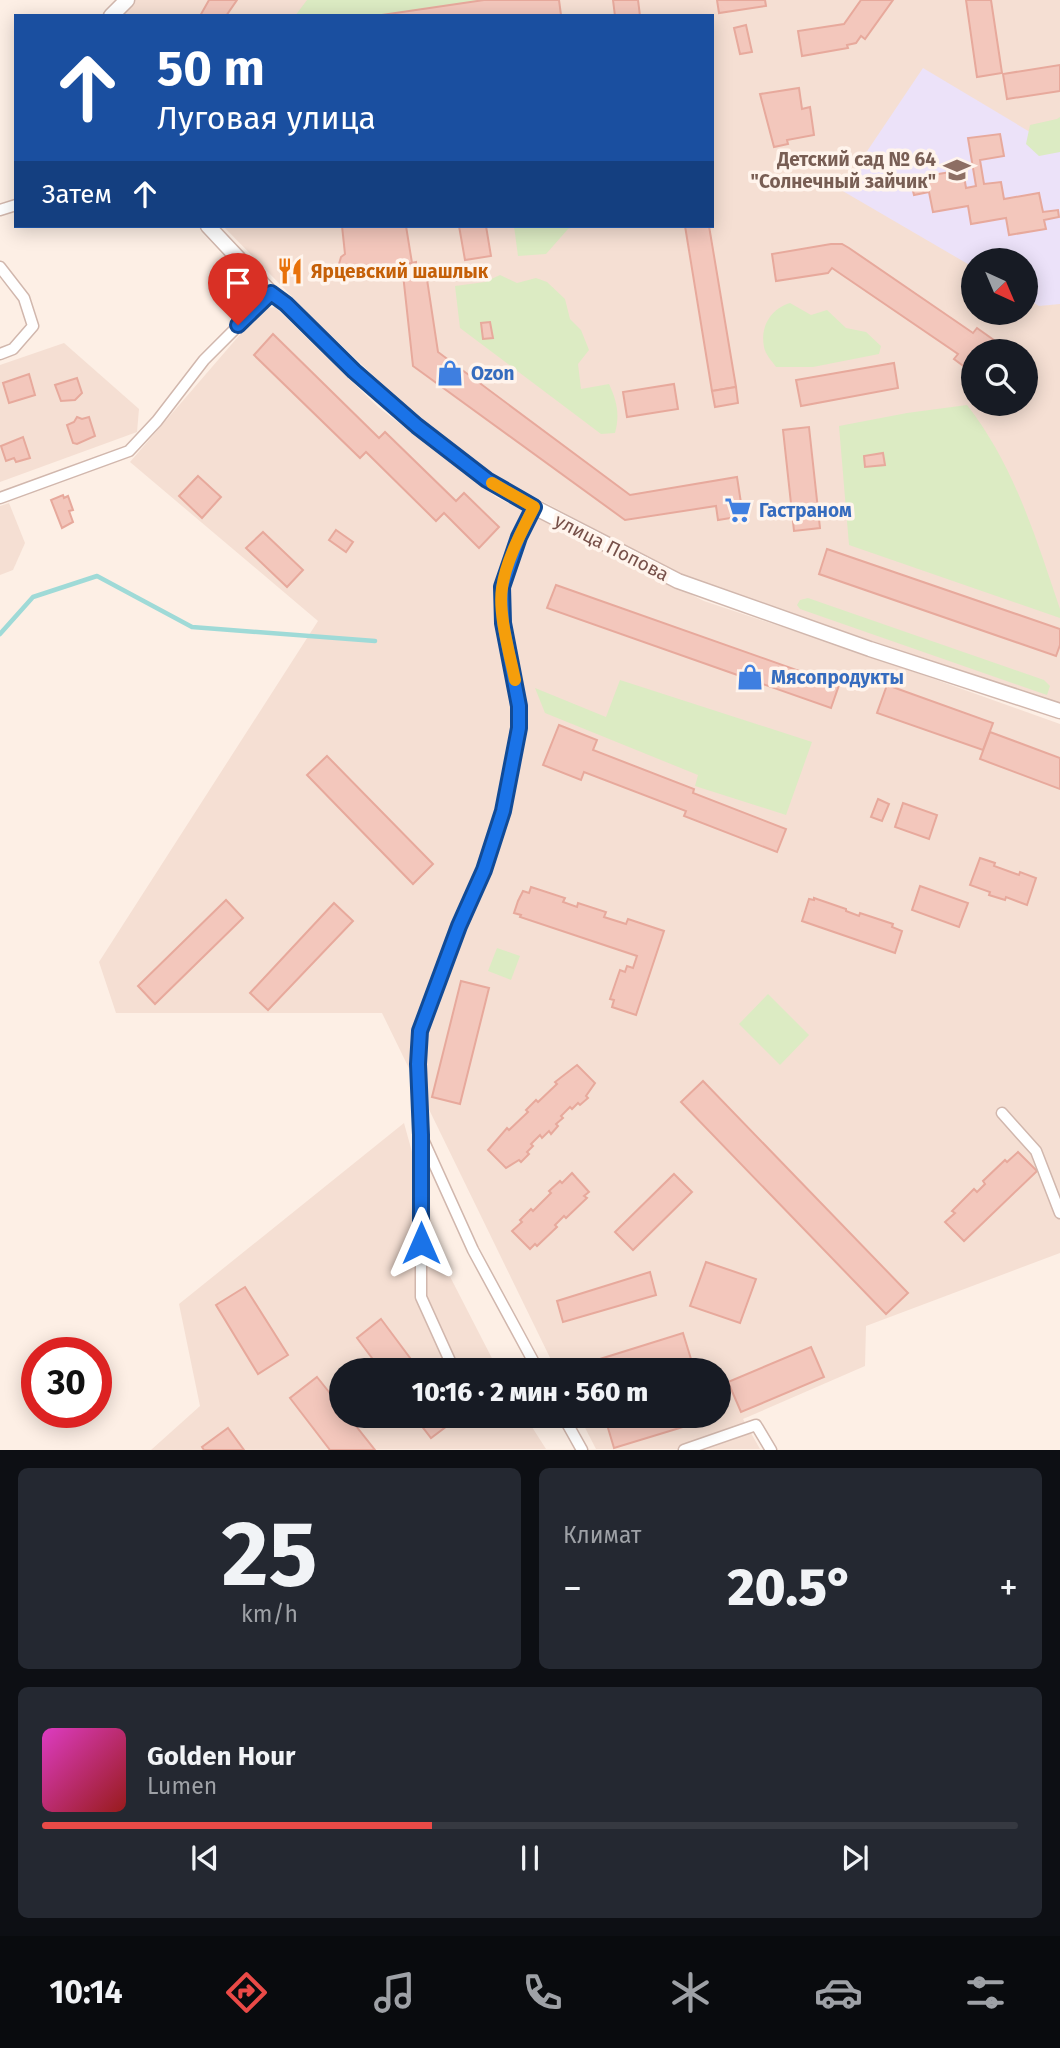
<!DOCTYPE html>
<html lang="ru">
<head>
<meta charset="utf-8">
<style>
	:root { --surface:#171b24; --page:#242831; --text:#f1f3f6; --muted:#9ea1a6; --line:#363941; --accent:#ea4a47 }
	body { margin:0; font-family:"Fira Sans",sans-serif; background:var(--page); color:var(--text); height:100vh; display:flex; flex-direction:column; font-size:26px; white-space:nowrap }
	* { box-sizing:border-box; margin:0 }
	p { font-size:23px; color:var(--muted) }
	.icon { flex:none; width:38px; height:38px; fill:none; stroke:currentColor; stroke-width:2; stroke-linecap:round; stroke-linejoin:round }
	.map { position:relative; height:1450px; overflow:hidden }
	.sheet { display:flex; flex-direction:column; gap:18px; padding:18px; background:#0d0f14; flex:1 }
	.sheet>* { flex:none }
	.banner { position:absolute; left:14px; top:14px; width:700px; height:214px; border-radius:0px; box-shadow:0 4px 18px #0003; background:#1a4fa0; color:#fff; overflow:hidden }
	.needle { width:46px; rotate:136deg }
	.controls { position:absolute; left:961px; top:248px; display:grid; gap:14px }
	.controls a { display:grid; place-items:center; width:77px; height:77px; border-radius:50%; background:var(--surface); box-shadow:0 4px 18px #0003; font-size:35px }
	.speed { position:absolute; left:21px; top:1337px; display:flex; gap:14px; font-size:35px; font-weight:700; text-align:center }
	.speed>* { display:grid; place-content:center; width:91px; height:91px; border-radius:50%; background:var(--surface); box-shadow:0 4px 18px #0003; line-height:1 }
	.speed .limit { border:10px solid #d22; background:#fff; color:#111 }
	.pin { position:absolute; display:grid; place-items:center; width:60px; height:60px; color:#fff; margin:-72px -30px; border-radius:50% 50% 50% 0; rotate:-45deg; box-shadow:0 0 7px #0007 }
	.pin .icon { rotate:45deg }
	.me { position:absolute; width:77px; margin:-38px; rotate:0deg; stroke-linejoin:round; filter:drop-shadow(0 0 5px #0008) }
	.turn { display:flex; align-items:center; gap:24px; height:147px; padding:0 28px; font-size:32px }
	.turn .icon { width:91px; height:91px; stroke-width:2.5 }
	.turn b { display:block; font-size:49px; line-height:60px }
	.then { display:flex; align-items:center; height:66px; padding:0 28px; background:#0003; gap:14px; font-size:26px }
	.big { font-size:52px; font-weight:800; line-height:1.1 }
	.sheet .card { flex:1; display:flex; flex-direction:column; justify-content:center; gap:10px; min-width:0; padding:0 24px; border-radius:10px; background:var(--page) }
	.sheet .dial { align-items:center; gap:0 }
	.dial b { font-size:91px; line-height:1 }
	.song { display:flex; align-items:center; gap:21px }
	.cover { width:84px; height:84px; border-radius:10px; background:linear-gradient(135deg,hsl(310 70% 55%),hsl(0 70% 35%)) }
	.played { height:7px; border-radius:4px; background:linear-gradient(90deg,var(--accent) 40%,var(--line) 40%) }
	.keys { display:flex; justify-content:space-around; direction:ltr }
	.heat { display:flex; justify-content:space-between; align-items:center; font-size:38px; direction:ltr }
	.sheet .tiles { flex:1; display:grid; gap:18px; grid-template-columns:1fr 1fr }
	.card:last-child { grid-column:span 2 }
	.trip { position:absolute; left:329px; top:1358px; width:402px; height:70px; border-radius:35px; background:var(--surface); box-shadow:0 4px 18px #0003; font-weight:800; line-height:70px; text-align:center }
	.tabs { display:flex; height:112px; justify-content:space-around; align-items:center; background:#090b0e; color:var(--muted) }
	.tabs .icon { width:49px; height:49px }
	.tabs .selected { color:var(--accent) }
	.tabs b { font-size:32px; color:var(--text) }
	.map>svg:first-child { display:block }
</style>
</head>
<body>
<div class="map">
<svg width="1060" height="1450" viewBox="0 0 1060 1450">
	<rect width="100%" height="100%" fill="#fdefe5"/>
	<g fill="#f5dfd3" fill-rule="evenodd">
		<path d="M132,0H1060V704L685,578L483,469L401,402L314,319L223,226H712V16H118ZM973,261H1026V313H973ZM973,352H1026V404H973Z"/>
		<path d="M275,307L378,407L496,497L704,601L864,654L1060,724V1253L866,1326L865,1366L743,1419L760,1449H596L579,1416H719V1370H556L382,1013H116L99,962L318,621L130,462L262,309Z"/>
		<path d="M64,343L139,409L137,432L0,482V365Z"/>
		<path d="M9,503L25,543L13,570L0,575V506Z"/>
		<path d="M404,1123L442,1261L498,1370H341V1416H525L546,1449L151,1450L200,1406L179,1304Z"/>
	</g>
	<path fill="#ece2f9" d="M923,68L1060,150V304L1039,306L1026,298V261H973V267L841,190Z"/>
	<g fill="#dcebc3">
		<path d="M307,0H484L375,16H295Z"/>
		<path d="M1060,117V152L1039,156L1026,144L1030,125L1057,119Z"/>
		<path d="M514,226H577L568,229L546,254L518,256Z"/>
		<path d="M500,275L517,283L536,278L547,282L565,299L570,319L581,330L589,350L578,364L581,389L609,384C617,401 620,415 615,433L601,434L460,328L455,286L485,282Z"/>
		<path d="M790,303L811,315L827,310L846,328L866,332L881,346L879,354L813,367H776C772,361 765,354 764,347C760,326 771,309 790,303Z"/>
		<path d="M967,405C1014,465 1036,538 1060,609V618L849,545L839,426L907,413Z"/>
		<path d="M808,598L1044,680L1050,686L1047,695L800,609L797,605L800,600Z"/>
		<path d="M620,680L812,742L786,815L695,786L698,775L545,713L535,688L606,717Z"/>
		<path d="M497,948L520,956L511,980L488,971Z"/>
		<path d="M768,994L809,1035L780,1065L739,1024Z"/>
	</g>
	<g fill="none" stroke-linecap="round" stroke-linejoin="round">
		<path stroke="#9fdad7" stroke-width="4.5" d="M0,634L33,597L97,576L192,627L375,641"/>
	</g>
	<g fill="#f3c7bc" stroke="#e7a99c" stroke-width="2">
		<path d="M209,0H237L226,16H200Z"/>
		<path d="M484,0H559L561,15L375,16Z"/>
		<path d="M613,0H638L640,16H615Z"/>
		<path d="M717,0H765L766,6L719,13Z"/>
		<path d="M861,0H893L865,39L861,36L856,43L847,45L848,48L802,56L798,31L844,24Z"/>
		<path d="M966,0H991L1002,73L977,77Z"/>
		<path d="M746,25L752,52L740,54L734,28Z"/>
		<path d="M1060,65V91L1007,99L1003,74Z"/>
		<path d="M799,88L802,109L810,107L814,135L787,140L788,144L774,147L760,94Z"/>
		<path d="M1000,134L1004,156L980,160L984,184L1001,182L1004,199L1039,193L1043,212L1058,210L1059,217L1044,220L1046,229L1009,235L1006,218L971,224L968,206L933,212L929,192L914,195L912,187L928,184L926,176L963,170L966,188L976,186L968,138Z"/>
		<path d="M342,226H406L412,263L348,274L344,272L339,264L341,257L345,254Z"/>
		<path d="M459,226H486L491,256L465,260Z"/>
		<path d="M685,226H709L736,387L712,391Z"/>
		<path d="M831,244H842L849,248L973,333L977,328L998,343L991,352H973V370L970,371L954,359L958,354L832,268L828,273L776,281L772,254Z"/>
		<path d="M416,262V267L425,266L438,352L630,495L737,477L743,516L718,520L716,506L625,520L413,366L402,265Z"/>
		<path d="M490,322L493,338L483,339L481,323Z"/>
		<path d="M273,334L379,438L385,432L456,501L464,493L499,527L479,548L444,513L436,521L366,452L360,458L254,355Z"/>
		<path d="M894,363L898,388L801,406L796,380Z"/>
		<path d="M29,374L35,395L9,403L3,383Z"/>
		<path d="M77,378L82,393L75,400L61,401L55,385Z"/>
		<path d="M674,384L678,409L627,417L623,392Z"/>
		<path d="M736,387L738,403L715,407L712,391Z"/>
		<path d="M77,417L82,419L89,417L95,436L77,444L73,443L67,425L74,422Z"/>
		<path d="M809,427L820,528L794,531L783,430Z"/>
		<path d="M23,437L30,458L16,462L14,458L6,461L1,446Z"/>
		<path d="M883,453L885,465L865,467L864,456Z"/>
		<path d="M198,476L221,497L202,518L179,496Z"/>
		<path d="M63,495L64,498L68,496L73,510L69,511L73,522L62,528L51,500Z"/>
		<path d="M336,530L353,542L346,552L329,540Z"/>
		<path d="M263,532L303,570L287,587L246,548Z"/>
		<path d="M827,549L1060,629V645L1056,656L819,574Z"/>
		<path d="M556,585L839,685L831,708L547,608Z"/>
		<path d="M887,685L993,723L983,750L877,713Z"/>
		<path d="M559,725L597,740L593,750L694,789L693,793L786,829L777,852L684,816L686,811L584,772L581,780L543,765Z"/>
		<path d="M990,732L1060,758V789L980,759Z"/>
		<path d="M327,756L433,864L413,884L307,775Z"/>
		<path d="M878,799L889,804L882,821L871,817Z"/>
		<path d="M903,803L937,815L929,839L895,827Z"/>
		<path d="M980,858L995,863L994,866L1019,875L1020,872L1036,878L1027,905L1006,897L1005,900L989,895L990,892L970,885Z"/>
		<path d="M920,886L968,903L959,927L912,910Z"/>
		<path d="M531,887L565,898L563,902L577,907L578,903L606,912L604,917L626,924L628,919L664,931L636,1015L612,1007L614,1000L610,999L620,970L625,972L627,966L633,968L637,956L520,917L521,915L514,913L518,901L523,891L529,893Z"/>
		<path d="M814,898L846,909V911L859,916L860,913L893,924L892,927L902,931L895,953L802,921L809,899L814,900Z"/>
		<path d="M226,900L243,918L155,1004L138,986Z"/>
		<path d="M334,903L353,921L268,1010L250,993Z"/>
		<path d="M461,981L489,988L460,1104L432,1097Z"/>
		<path d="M577,1065L595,1083L586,1096L588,1098L580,1105L578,1103L572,1109L570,1107L561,1116L563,1118L556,1124L558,1126L551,1134L549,1131L542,1138L540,1135L531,1144L533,1146L527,1152L529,1154L521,1162L519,1160L506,1168L488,1150L507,1128L509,1130L528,1112L526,1110L536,1100L538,1102L557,1084L555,1082Z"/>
		<path d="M703,1081L908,1293L886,1314L681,1102Z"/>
		<path d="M1018,1152L1037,1171L964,1241L945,1222L955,1213L952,1211L974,1189L977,1192L985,1184L983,1181L1005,1160L1007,1162Z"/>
		<path d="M572,1173L589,1192L584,1196L587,1198L566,1218L564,1216L555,1225L557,1227L537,1246L535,1244L530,1249L512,1231L522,1222L520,1220L531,1209L533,1211L551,1193L549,1191L560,1181L562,1183Z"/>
		<path d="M674,1174L692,1192L633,1250L615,1232Z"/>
		<path d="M706,1262L756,1279L740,1323L690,1306Z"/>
		<path d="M650,1272L656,1295L563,1322L557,1301Z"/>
		<path d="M245,1287L288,1355L258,1374L216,1305Z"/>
		<path d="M381,1319L419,1370H381L357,1338Z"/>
		<path d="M683,1333L691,1359L659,1370H586L584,1364Z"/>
		<path d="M811,1347L824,1377L741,1412L728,1382Z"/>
		<path d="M317,1377L341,1407V1416H348L375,1450H330L290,1398Z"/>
		<path d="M414,1416H453L455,1420L431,1438Z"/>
		<path d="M611,1416H719L614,1448L605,1418Z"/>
		<path d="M228,1428L244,1450H204L202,1447Z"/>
	</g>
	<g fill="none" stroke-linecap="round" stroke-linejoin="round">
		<g stroke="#d1b7ad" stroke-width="13">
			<g id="minor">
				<path d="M0,210L16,205"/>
				<path d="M0,267L24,298L33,326L13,349L0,354"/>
				<path d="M0,498L129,451L157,421L204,360L271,293"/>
				<path d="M534,507L519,537L502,587L503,623L519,706V728L503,811L484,871L459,926L420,1031L418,1064L421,1135L473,1250L538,1370"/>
				<path d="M1002,1113L1036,1151L1060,1213"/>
				<path d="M421,1141V1297L454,1370"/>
				<path d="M474,1416L476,1420"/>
				<path d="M563,1416L582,1450"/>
				<path d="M684,1450L756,1425L771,1450"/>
			</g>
		</g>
		<g stroke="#d1b7ad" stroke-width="17">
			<g id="tertiary">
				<path d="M111,16L127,0"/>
				<path d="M208,226L271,293L286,304L354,371L417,426L487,480L534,507L678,581L870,649L1060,711"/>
			</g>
		</g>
		<use href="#minor" stroke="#fff" stroke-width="10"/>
		<use href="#tertiary" stroke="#fff" stroke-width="14"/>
	</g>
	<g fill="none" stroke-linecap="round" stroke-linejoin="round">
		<g stroke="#114b97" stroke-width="18">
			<path id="route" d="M238,325L271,293L286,304L354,371L417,426L487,480L534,507L519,537L502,587L503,623L519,706V728L503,811L484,870L459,926L420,1031L418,1064L421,1135V1243"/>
		</g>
		<use href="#route" stroke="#1a73e8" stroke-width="12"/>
		<path stroke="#f59e0b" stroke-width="12" d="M492,483L534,507C522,531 506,560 502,588C498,614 510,655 515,680"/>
	</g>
	<defs>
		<g id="school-bare" transform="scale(2.1)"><path d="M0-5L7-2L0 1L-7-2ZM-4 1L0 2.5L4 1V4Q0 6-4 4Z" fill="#8d6e63" stroke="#fff4ec" stroke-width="2.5" paint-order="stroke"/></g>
		<g id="restaurant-bare" transform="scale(2.1)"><path d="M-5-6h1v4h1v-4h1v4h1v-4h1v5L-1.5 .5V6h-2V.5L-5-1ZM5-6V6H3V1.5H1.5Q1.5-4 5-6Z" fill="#e8710a" stroke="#fff4ec" stroke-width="2.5" paint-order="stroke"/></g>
		<g id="shop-bare" transform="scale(2.1)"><path d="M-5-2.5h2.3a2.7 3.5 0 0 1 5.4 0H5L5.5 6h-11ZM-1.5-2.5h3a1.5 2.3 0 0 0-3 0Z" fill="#3f7fe0" stroke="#fff4ec" stroke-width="2.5" paint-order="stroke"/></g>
		<g id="supermarket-bare" transform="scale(2.1)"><path d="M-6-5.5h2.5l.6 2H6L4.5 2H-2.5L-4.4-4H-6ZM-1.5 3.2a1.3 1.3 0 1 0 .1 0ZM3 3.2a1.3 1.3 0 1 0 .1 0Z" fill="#3f7fe0" stroke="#fff4ec" stroke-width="2.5" paint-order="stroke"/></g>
	</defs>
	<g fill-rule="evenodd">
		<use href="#school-bare" x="957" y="170"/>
		<use href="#restaurant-bare" x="290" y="271"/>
		<use href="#shop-bare" x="450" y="373"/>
		<use href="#supermarket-bare" x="738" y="510"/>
		<use href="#shop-bare" x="750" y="677"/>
	</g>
	<g text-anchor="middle" stroke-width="7" stroke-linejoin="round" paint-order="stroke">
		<g font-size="19" font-weight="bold" fill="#785e54" stroke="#fff4ec" text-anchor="end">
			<text x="936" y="166">Детский сад № 64<tspan x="936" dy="22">"Солнечный зайчик"</tspan></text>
		</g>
		<g font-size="19" font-weight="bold" fill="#c56008" stroke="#fff4ec" text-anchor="start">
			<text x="311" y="278">Ярцевский шашлык</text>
		</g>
		<g font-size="19" font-weight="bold" fill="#366cbe" stroke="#fff4ec" text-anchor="start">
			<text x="471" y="380">Ozon</text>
			<text x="759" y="517">Гастраном</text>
			<text x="771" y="684">Мясопродукты</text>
		</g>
		<g font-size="19" fill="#775049" stroke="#fff4ec">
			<text transform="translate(612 547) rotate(27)" y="7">улица Попова</text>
		</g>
	</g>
</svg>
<div class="controls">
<a><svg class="needle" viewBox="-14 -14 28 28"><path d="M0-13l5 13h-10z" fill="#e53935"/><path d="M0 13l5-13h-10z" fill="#9ea1a6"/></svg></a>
<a><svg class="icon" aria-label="search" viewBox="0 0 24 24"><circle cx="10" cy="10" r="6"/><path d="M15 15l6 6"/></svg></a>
</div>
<div class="speed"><div class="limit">30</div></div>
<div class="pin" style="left:238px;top:325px;background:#d93025"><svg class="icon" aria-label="arrive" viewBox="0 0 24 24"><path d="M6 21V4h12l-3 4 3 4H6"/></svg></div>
<svg class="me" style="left:421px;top:1243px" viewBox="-20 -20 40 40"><path d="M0-17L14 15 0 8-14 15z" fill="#1a73e8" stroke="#fff" stroke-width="4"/></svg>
<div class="trip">10:16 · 2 мин · 560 m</div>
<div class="banner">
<div class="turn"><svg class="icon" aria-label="ahead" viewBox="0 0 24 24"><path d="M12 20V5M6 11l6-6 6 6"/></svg><div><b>50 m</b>Луговая улица</div></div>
<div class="then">Затем<svg class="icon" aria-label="ahead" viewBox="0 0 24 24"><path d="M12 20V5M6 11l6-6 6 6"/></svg></div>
</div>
</div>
<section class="sheet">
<div class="tiles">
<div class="card dial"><b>25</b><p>km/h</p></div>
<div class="card"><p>Климат</p>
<div class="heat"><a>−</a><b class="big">20.5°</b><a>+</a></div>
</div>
<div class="card">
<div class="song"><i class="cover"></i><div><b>Golden Hour</b><p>Lumen</p></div></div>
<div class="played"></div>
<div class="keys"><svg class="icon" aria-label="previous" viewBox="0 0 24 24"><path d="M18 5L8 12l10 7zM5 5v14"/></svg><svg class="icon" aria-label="pause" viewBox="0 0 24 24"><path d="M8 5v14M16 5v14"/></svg><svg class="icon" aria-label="next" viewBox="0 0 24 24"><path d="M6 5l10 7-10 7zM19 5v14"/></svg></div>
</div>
</div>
</section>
<nav class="tabs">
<b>10:14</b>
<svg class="icon selected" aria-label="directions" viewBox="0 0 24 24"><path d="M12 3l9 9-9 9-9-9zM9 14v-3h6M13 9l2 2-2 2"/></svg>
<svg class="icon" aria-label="music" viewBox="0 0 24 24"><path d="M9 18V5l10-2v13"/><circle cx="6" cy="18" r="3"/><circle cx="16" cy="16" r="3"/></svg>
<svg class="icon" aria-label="phone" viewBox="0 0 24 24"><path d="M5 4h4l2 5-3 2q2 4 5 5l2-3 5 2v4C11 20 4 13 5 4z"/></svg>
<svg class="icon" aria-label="climate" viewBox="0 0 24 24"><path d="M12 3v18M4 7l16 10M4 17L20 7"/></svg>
<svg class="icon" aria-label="car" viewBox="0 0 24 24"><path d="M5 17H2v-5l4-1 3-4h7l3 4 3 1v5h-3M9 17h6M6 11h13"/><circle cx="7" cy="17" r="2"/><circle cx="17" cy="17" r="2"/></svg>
<svg class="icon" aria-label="filters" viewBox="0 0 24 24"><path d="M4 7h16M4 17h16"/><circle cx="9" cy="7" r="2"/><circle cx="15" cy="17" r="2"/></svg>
</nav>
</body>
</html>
